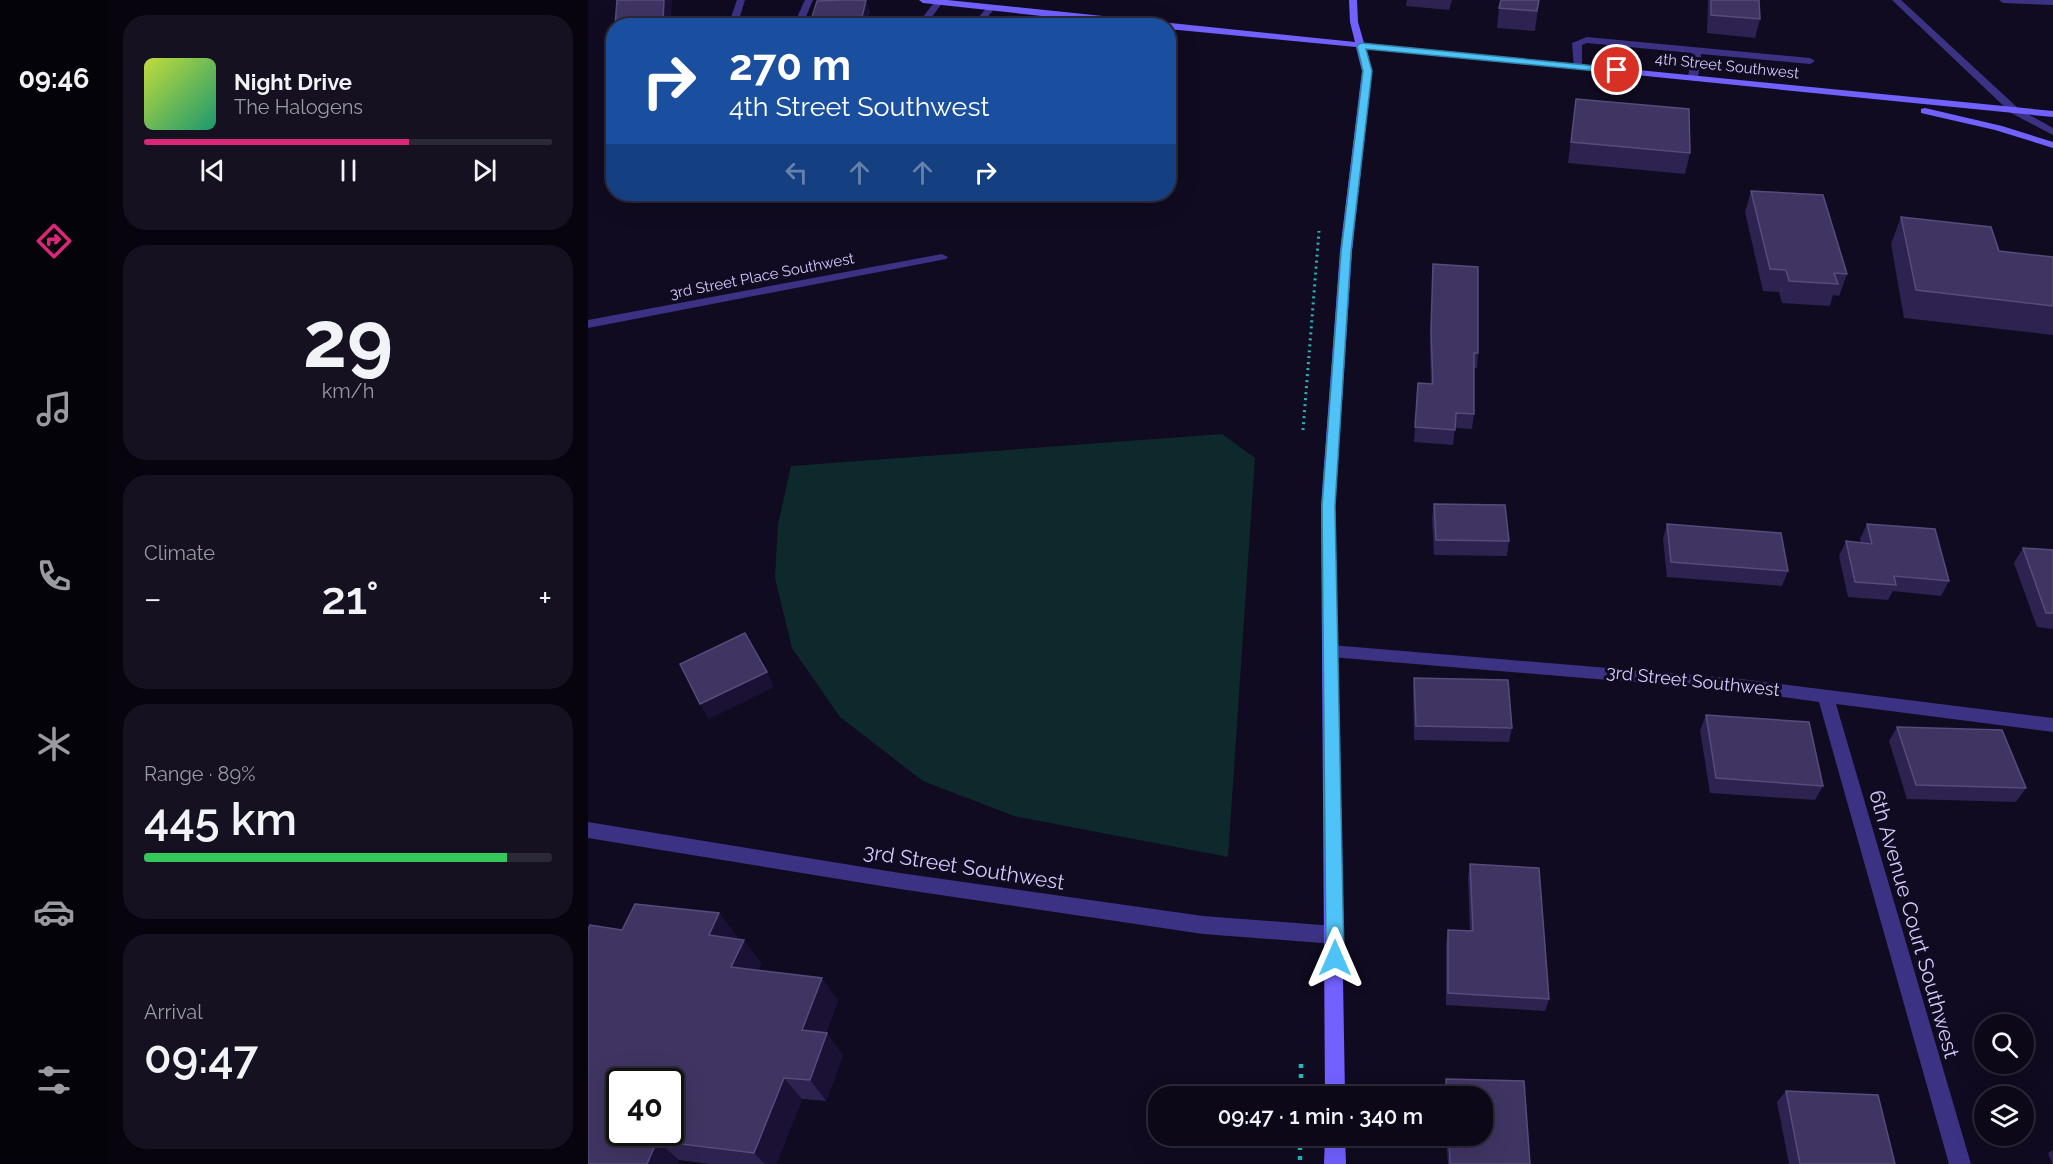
<!DOCTYPE html>
<html lang="en">
<head>
<meta charset="utf-8">
<style>
	:root { --surface:#0c0818; --page:#151121; --text:#f1f3f6; --muted:#9a9aa2; --line:#2c2937; --accent:#db2777 }
	body { margin:0; font-family:Raleway,sans-serif; background:var(--page); color:var(--text); height:100vh; display:flex; flex-direction:column; font-size:22px; white-space:nowrap }
	* { box-sizing:border-box; margin:0 }
	p { font-size:20px; color:var(--muted) }
	.icon { flex:none; width:33px; height:33px; fill:none; stroke:currentColor; stroke-width:2; stroke-linecap:round; stroke-linejoin:round }
	.map { position:relative; flex:1; overflow:hidden }
	.panel { display:flex; flex-direction:column; gap:15px; padding:15px; background:#07040d; width:480px }
	.panel>* { flex:none }
	.banner { position:absolute; left:18px; top:18px; width:570px; height:183px; border-radius:24px; box-shadow:0 6px 24px #0002,0 0 0 2px var(--line); background:#1a4fa0; color:#fff; overflow:hidden }
	.tools { position:absolute; left:1386px; top:1014px; display:grid; gap:12px }
	.tools a { display:grid; place-items:center; width:60px; height:60px; border-radius:50%; background:var(--surface); box-shadow:0 6px 24px #0002,0 0 0 2px var(--line); font-size:30px }
	.speed { position:absolute; left:18px; top:1068px; display:flex; gap:12px; font-size:30px; font-weight:700; text-align:center }
	.speed>* { display:grid; place-content:center; width:78px; height:78px; border-radius:50%; background:var(--surface); box-shadow:0 6px 24px #0002,0 0 0 2px var(--line); line-height:1 }
	.speed .limit { border:3px solid #111; border-radius:9px; background:#fff; color:#111 }
	.pin { position:absolute; display:grid; place-items:center; width:51px; height:51px; color:#fff; margin:-26px; border:3px solid #fff; border-radius:50%; box-shadow:0 2px 6px #0007 }
	.me { position:absolute; width:66px; margin:-33px; rotate:0deg; stroke-linejoin:round; filter:drop-shadow(0 0 4px #0008) }
	.turn { display:flex; align-items:center; gap:21px; height:126px; padding:0 24px; font-size:27px }
	.turn .icon { width:78px; height:78px; stroke-width:2.5 }
	.turn b { display:block; font-size:42px; line-height:51px }
	.lanes { display:flex; align-items:center; height:57px; padding:0 24px; background:#0003; justify-content:center; gap:30px; direction:ltr }
	.lanes .off { opacity:.35 }
	.big { font-size:45px; font-weight:600; line-height:1.1 }
	.panel .card { flex:1; display:flex; flex-direction:column; justify-content:center; gap:9px; min-width:0; padding:0 21px; border-radius:24px; background:var(--page) }
	.panel .dial { align-items:center; gap:0 }
	.dial b { font-size:78px; line-height:1 }
	.song { display:flex; align-items:center; gap:18px }
	.cover { width:72px; height:72px; border-radius:9px; background:linear-gradient(135deg,hsl(70 70% 55%),hsl(160 70% 35%)) }
	.played { height:6px; border-radius:3px; background:linear-gradient(90deg,var(--accent) 65%,var(--line) 65%) }
	.keys { display:flex; justify-content:space-around; direction:ltr }
	.heat { display:flex; justify-content:space-between; align-items:center; font-size:33px; direction:ltr }
	.charge { height:9px; border-radius:4px; background:linear-gradient(90deg,#34c759 89%,var(--line) 0) }
	.trip { position:absolute; left:560px; top:1086px; width:345px; height:60px; border-radius:24px; background:var(--surface); box-shadow:0 6px 24px #0002,0 0 0 2px var(--line); font-weight:600; line-height:60px; text-align:center }
	main { display:flex; flex:1; min-height:0 }
	.menu { display:flex; flex-direction:column; width:108px; justify-content:space-around; align-items:center; background:#05030a; color:var(--muted) }
	.menu .icon { width:42px; height:42px }
	.menu .on { color:var(--accent) }
	.menu b { font-size:27px; color:var(--text) }
	.map>svg:first-child { display:block }
</style>
</head>
<body>
<main>
<nav class="menu">
<b>09:46</b>
<svg class="icon on" aria-label="directions" viewBox="0 0 24 24"><path d="M12 3l9 9-9 9-9-9zM9 14v-3h6M13 9l2 2-2 2"/></svg>
<svg class="icon" aria-label="music" viewBox="0 0 24 24"><path d="M9 18V5l10-2v13"/><circle cx="6" cy="18" r="3"/><circle cx="16" cy="16" r="3"/></svg>
<svg class="icon" aria-label="phone" viewBox="0 0 24 24"><path d="M5 4h4l2 5-3 2q2 4 5 5l2-3 5 2v4C11 20 4 13 5 4z"/></svg>
<svg class="icon" aria-label="climate" viewBox="0 0 24 24"><path d="M12 3v18M4 7l16 10M4 17L20 7"/></svg>
<svg class="icon" aria-label="car" viewBox="0 0 24 24"><path d="M5 17H2v-5l4-1 3-4h7l3 4 3 1v5h-3M9 17h6M6 11h13"/><circle cx="7" cy="17" r="2"/><circle cx="17" cy="17" r="2"/></svg>
<svg class="icon" aria-label="filters" viewBox="0 0 24 24"><path d="M4 7h16M4 17h16"/><circle cx="9" cy="7" r="2"/><circle cx="15" cy="17" r="2"/></svg>
</nav>
<section class="panel">
<div class="card">
<div class="song"><i class="cover"></i><div><b>Night Drive</b><p>The Halogens</p></div></div>
<div class="played"></div>
<div class="keys"><svg class="icon" aria-label="previous" viewBox="0 0 24 24"><path d="M18 5L8 12l10 7zM5 5v14"/></svg><svg class="icon" aria-label="pause" viewBox="0 0 24 24"><path d="M8 5v14M16 5v14"/></svg><svg class="icon" aria-label="next" viewBox="0 0 24 24"><path d="M6 5l10 7-10 7zM19 5v14"/></svg></div>
</div>
<div class="card dial"><b>29</b><p>km/h</p></div>
<div class="card"><p>Climate</p>
<div class="heat"><a>−</a><b class="big">21°</b><a>+</a></div>
</div>
<div class="card"><p>Range · 89%</p><b class="big">445 km</b><div class="charge"></div></div>
<div class="card"><p>Arrival</p><b class="big">09:47</b></div>
</section>
<div class="map">
<svg width="1465" height="1164" viewBox="0 0 1465 1164">
	<rect width="100%" height="100%" fill="#100b20"/>
	<path fill="#0d292b" d="M634,434L667,458L640,857L426,816L335,781L252,717L204,648L187,578L190,524L203,466Z"/>
	<g fill="none" stroke-linecap="round" stroke-linejoin="round">
		<path stroke="#23b7ba" stroke-width="3" stroke-dasharray="2 4" stroke-linecap="butt" d="M715,430L731,231"/>
		<g stroke="#23b7ba" stroke-width="4.5" stroke-dasharray="4 6" stroke-linecap="butt">
			<path d="M713,1064V1096"/>
			<path d="M712,1136V1164"/>
		</g>
		<g fill="#3b3283" fill-rule="evenodd">
			<path d="M149,0H157L149,26H140Z"/>
			<path d="M217,0H225L214,26H205Z"/>
			<path d="M348,0L355,2L337,26H328Z"/>
			<path d="M401,5L408,7L392,26H383Z"/>
			<path d="M999,37L1222,58L1227,61L1222,64L1113,54L1110,77L1105,80L1100,77L1104,53L999,43L994,45V67L986,69L984,43Z"/>
		</g>
		<g fill="#3b3283" fill-rule="evenodd">
			<path d="M1304,0H1313L1431,109L1465,128V135L1423,113Z"/>
			<path d="M1411,0H1465V5L1415,3Z"/>
			<path d="M354,254L360,257L358,259L0,328V320Z"/>
			<path d="M743,645L1153,679L1465,718V732L1248,704L1383,1164H1361L1231,702L1153,691L743,657L737,655L735,651L737,647Z"/>
			<path d="M0,822L312,873L615,916L747,926L754,929L756,935L754,941L747,944L615,934L312,889L0,838Z"/>
		</g>
		<g fill="#7161ff" fill-rule="evenodd">
			<path d="M331,0H359L767,42L762,22L761,0H769L770,22L776,43L1465,111V117L778,48L784,71L764,251L747,506L757,1096H737L733,506L752,251L774,71L768,47L580,29V26H546L335,3Z"/>
			<path d="M1337,108L1414,126L1465,142V148L1407,130L1333,113V109Z"/>
			<path d="M737,1136H757L758,1164H736Z"/>
		</g>
	</g>
	<g fill="#2e2250">
		<path d="M819,0H864L861,10L818,6Z"/>
		<path d="M951,0L947,31L909,28L911,8Z"/>
		<path d="M1120,0H1171L1172,19L1167,38L1119,33Z"/>
		<path d="M988,99L1102,153L1097,174L980,163Z"/>
		<path d="M1163,191L1259,274L1251,296L1245,295L1242,306L1194,303L1191,292L1175,291L1157,212Z"/>
		<path d="M1313,217L1411,251L1465,257V335L1316,318L1303,244Z"/>
		<path d="M845,264L890,353L889,368H886V414L884,429L867,428L865,445L826,442L830,383L843,384L842,346Z"/>
		<path d="M846,504L921,541L919,556L846,555L844,519Z"/>
		<path d="M1079,524L1200,571L1194,586L1079,577L1075,539Z"/>
		<path d="M1279,524L1361,581L1353,596L1305,591L1300,600L1260,597L1251,556L1258,541L1273,543L1272,539Z"/>
		<path d="M1435,548L1465,550V629L1449,627L1426,563Z"/>
		<path d="M826,678L924,728L921,742L826,740L825,693Z"/>
		<path d="M1118,715L1235,786L1227,800L1122,793L1112,730Z"/>
		<path d="M1309,727L1438,788L1428,802L1319,799L1301,741Z"/>
		<path d="M882,864L961,999L957,1011L858,1005V943L860,930L882,931L880,878Z"/>
		<path d="M131,913L149,937L148,939L173,963L170,970L250,1000L238,1033L255,1055L238,1101L214,1099L188,1164H122L91,1160L0,1164Z"/>
		<path d="M858,1079L936,1081L942,1164H860L858,1136H894V1096H857L856,1091Z"/>
		<path d="M1198,1091L1307,1164H1201L1189,1102Z"/>
		<path d="M1465,1150V1164H1464L1460,1153Z"/>
	</g>
	<g fill="#1b1135">
		<path d="M76,0H84V1L83,26L75,21Z"/>
		<path d="M278,0L282,12L279,26H272Z"/>
		<path d="M22,82H26V90Z"/>
		<path d="M179,672L186,687L121,719L112,704Z"/>
		<path d="M131,913L149,937L139,959L121,935Z"/>
		<path d="M156,940L173,963L161,990L143,967Z"/>
		<path d="M234,978L250,1000L231,1052L214,1030Z"/>
		<path d="M239,1033L255,1055L238,1101L222,1080Z"/>
		<path d="M196,1078L214,1099L188,1164H177L166,1153Z"/>
		<path d="M69,1141L91,1160L90,1164H59Z"/>
	</g>
	<g fill="#403463" stroke="#574b7b" stroke-width="1.5" fill-rule="evenodd">
		<path d="M29,0H76L75,21L92,19V26H27Z"/>
		<path d="M252,0H278L272,26H221L229,1Z"/>
		<path d="M913,0H951L949,11L911,8Z"/>
		<path d="M1123,0H1171L1172,19L1123,15Z"/>
		<path d="M26,43V82H22Z"/>
		<path d="M988,99L1101,109L1102,153L983,142Z"/>
		<path d="M1163,191L1235,195L1259,274L1246,273L1250,284L1201,281L1198,270L1182,269Z"/>
		<path d="M1313,217L1403,227L1411,251L1465,257V306L1328,290Z"/>
		<path d="M845,264L890,267V353H886V414L868,413L867,430L827,427L830,383L845,384L843,331Z"/>
		<path d="M846,504L917,505L921,541L848,540Z"/>
		<path d="M1079,524L1193,533L1200,571L1083,562Z"/>
		<path d="M1279,524L1347,529L1361,581L1306,576L1308,585L1267,582L1258,541L1284,544Z"/>
		<path d="M1435,548L1465,550V613H1458Z"/>
		<path d="M157,633L179,672L112,704L92,664Z"/>
		<path d="M826,678L920,680L924,728L828,726Z"/>
		<path d="M1118,715L1221,722L1235,786L1128,778Z"/>
		<path d="M1309,727L1414,730L1438,788L1328,785Z"/>
		<path d="M882,864L951,868L961,999L860,993V930L885,931Z"/>
		<path d="M47,904L131,913L121,935L156,940L143,967L234,978L214,1030L239,1033L222,1080L196,1078L166,1153L69,1141L59,1164H0V930L2,925L34,930ZM32,1082H82V1132H32Z"/>
		<path d="M858,1079L936,1081L942,1164H862L861,1136H894V1096H859Z"/>
		<path d="M1198,1091L1290,1095L1307,1164H1212Z"/>
	</g>
	<path fill="#4fc3f7" stroke="#337fa1" stroke-width="1.5" d="M773,43L1029,68L1033,70L1029,73L778,49L784,71L763,252L747,506L756,958L753,964L747,967L741,964L738,958L734,506L753,252L775,71L769,46Z"/>
	<g text-anchor="middle" stroke-width="6" stroke-linejoin="round" paint-order="stroke">
		<g font-size="15" fill="#d4caff" stroke="#100b20">
			<text transform="translate(1139 66) rotate(6)" y="5">4th Street Southwest</text>
			<text transform="translate(174 276) rotate(-11)" y="5">3rd Street Place Southwest</text>
		</g>
		<g font-size="18" fill="#d4caff" stroke="#100b20">
			<text transform="translate(1105 681) rotate(6)" y="6">3rd Street Southwest</text>
		</g>
		<g font-size="21" fill="#d4caff" stroke="#100b20">
			<text transform="translate(376 867) rotate(9)" y="7">3rd Street Southwest</text>
			<text transform="translate(1326 924) rotate(74)" y="7">6th Avenue Court Southwest</text>
		</g>
	</g>
</svg>
<div class="tools">
<a><svg class="icon" aria-label="search" viewBox="0 0 24 24"><circle cx="10" cy="10" r="6"/><path d="M15 15l6 6"/></svg></a>
<a><svg class="icon" aria-label="layers" viewBox="0 0 24 24"><path d="M12 4l9 5-9 5-9-5zM3 14l9 5 9-5"/></svg></a>
</div>
<div class="speed"><div class="limit">40</div></div>
<div class="pin" style="left:1029px;top:70px;background:#d93025"><svg class="icon" aria-label="arrive" viewBox="0 0 24 24"><path d="M6 21V4h12l-3 4 3 4H6"/></svg></div>
<svg class="me" style="left:747px;top:958px" viewBox="-20 -20 40 40"><path d="M0-17L14 15 0 8-14 15z" fill="#4fc3f7" stroke="#fff" stroke-width="4"/></svg>
<div class="trip">09:47 · 1 min · 340 m</div>
<div class="banner">
<div class="turn"><svg class="icon" aria-label="right" viewBox="0 0 24 24"><path d="M7 20v-9h11M14 6l5 5-5 5"/></svg><div><b>270 m</b>4th Street Southwest</div></div>
<div class="lanes"><svg class="icon off" aria-label="left" viewBox="0 0 24 24"><path d="M17 20v-9H6M10 6l-5 5 5 5"/></svg><svg class="icon off" aria-label="ahead" viewBox="0 0 24 24"><path d="M12 20V5M6 11l6-6 6 6"/></svg><svg class="icon off" aria-label="ahead" viewBox="0 0 24 24"><path d="M12 20V5M6 11l6-6 6 6"/></svg><svg class="icon" aria-label="right" viewBox="0 0 24 24"><path d="M7 20v-9h11M14 6l5 5-5 5"/></svg></div>
</div>
</div>
</main>
</body>
</html>
